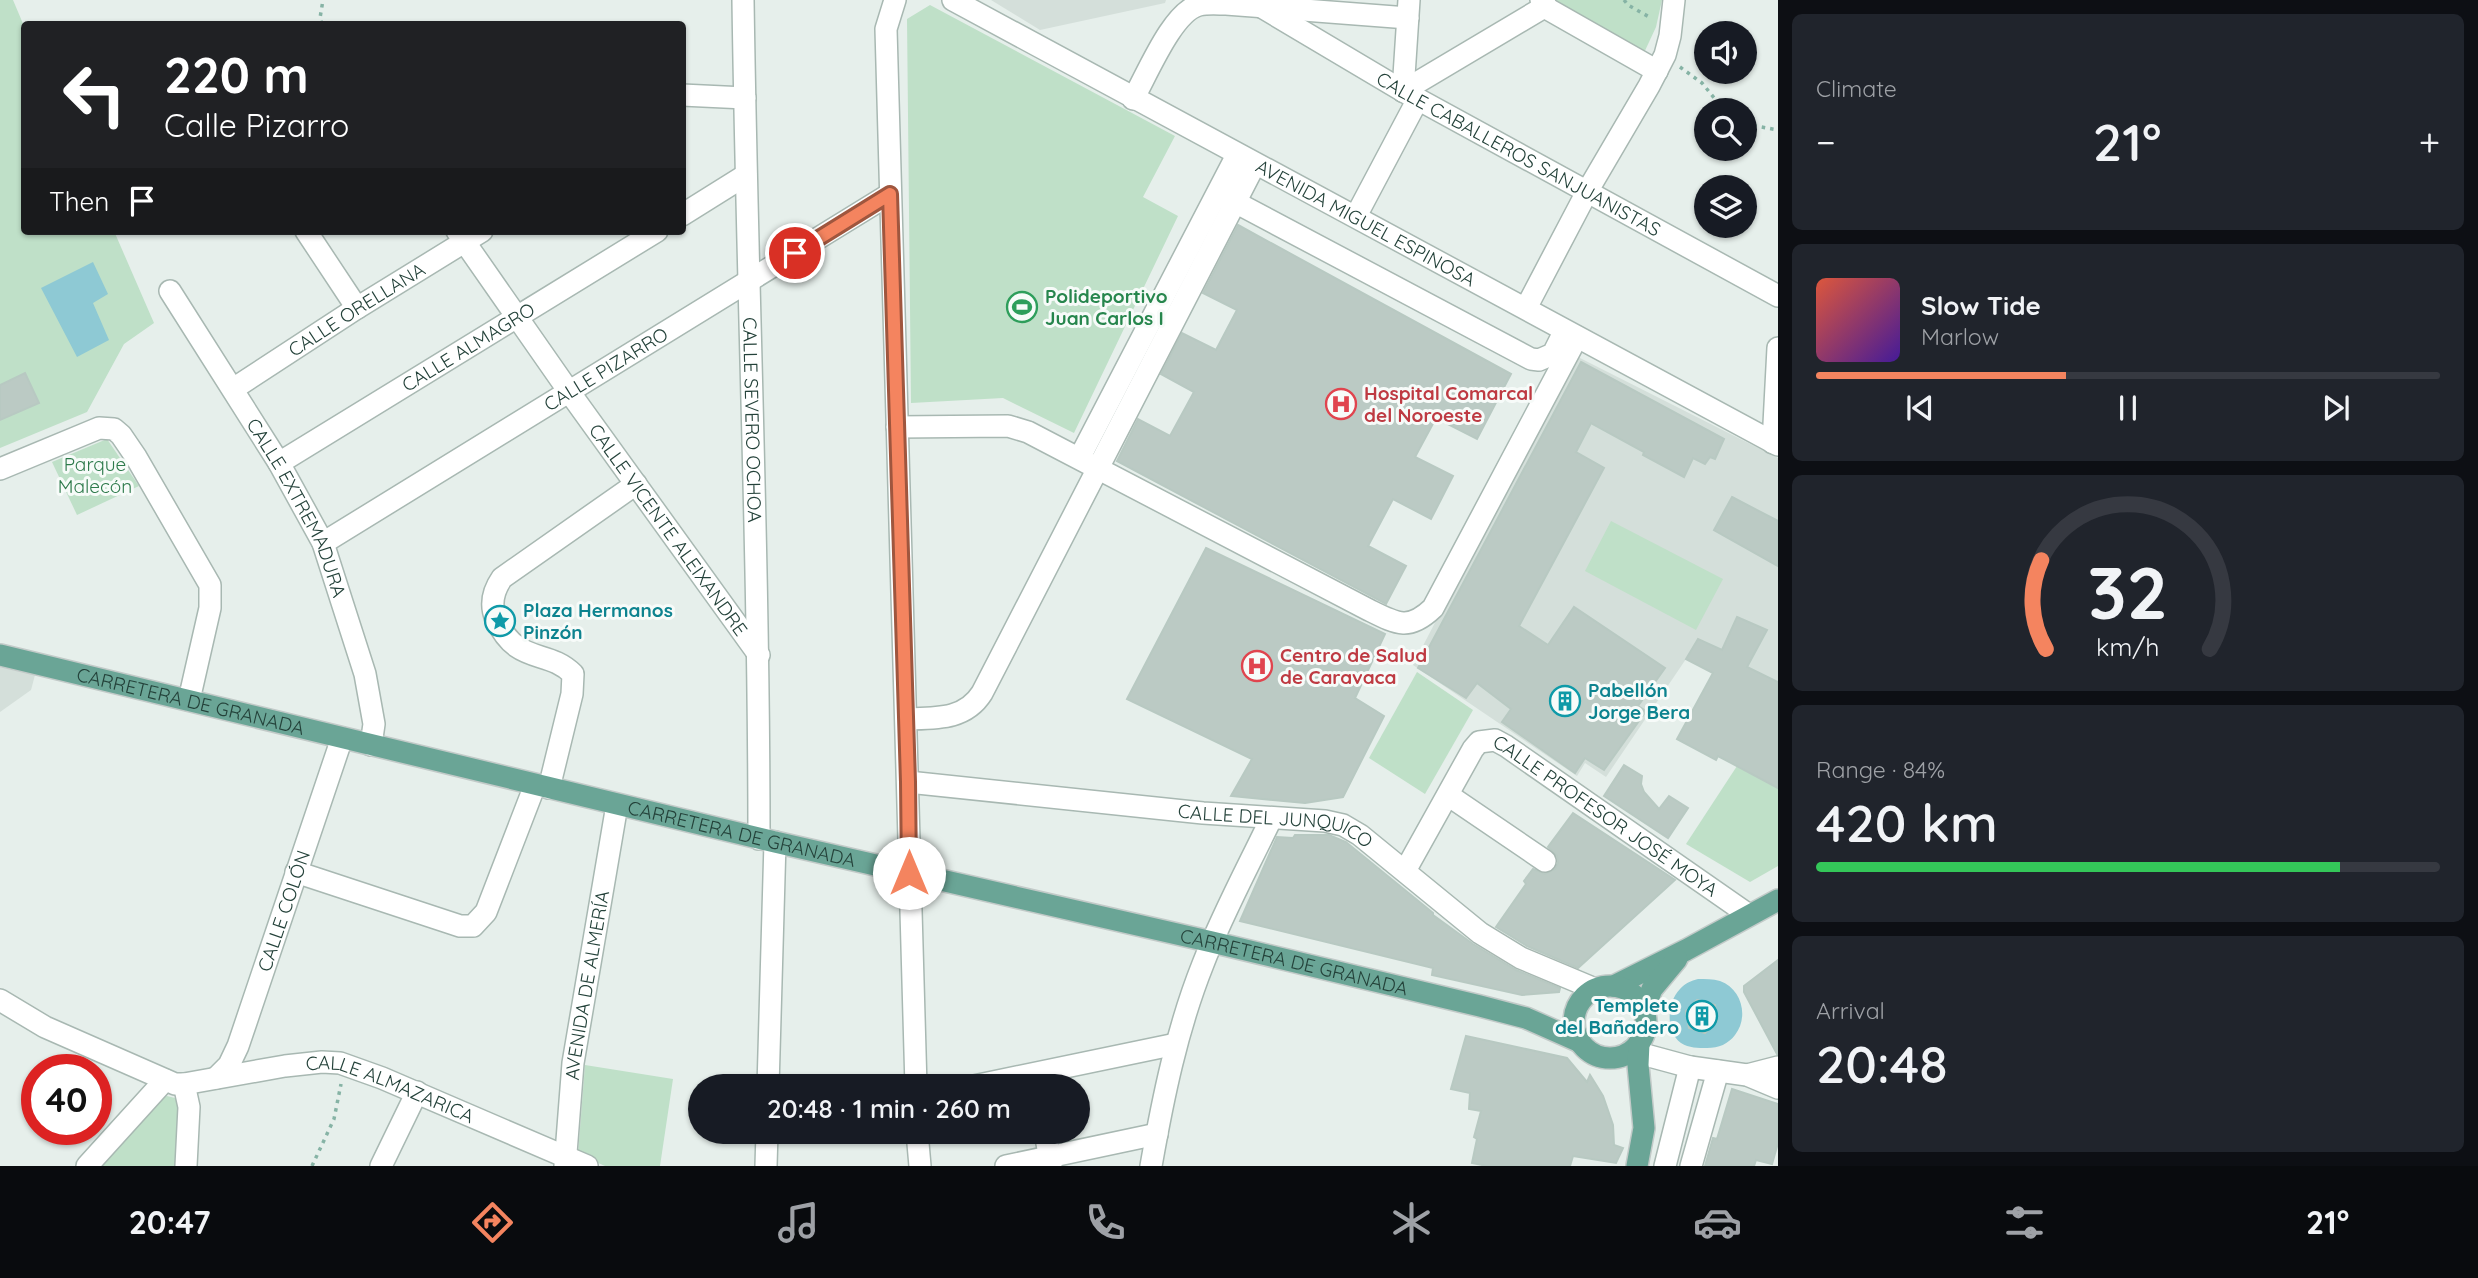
<!DOCTYPE html>
<html lang="en">
<head>
<meta charset="utf-8">
<style>
	:root { --surface:#171b24; --page:#20242c; --text:#f1f3f6; --muted:#9ea1a6; --line:#363941; --accent:#f4845f }
	body { margin:0; font-family:Quicksand,sans-serif; background:var(--page); color:var(--text); height:100vh; display:flex; flex-direction:column; font-size:26px; white-space:nowrap }
	* { box-sizing:border-box; margin:0 }
	p { font-size:23px; color:var(--muted) }
	.icon { flex:none; width:38px; height:38px; fill:none; stroke:currentColor; stroke-width:2; stroke-linecap:round; stroke-linejoin:round }
	.map { position:relative; flex:1; overflow:hidden }
	.side { display:flex; flex-direction:column; gap:14px; padding:14px; background:#0d0f14; width:700px }
	.side>* { flex:none }
	.top-card { position:absolute; left:21px; top:21px; width:665px; height:214px; border-radius:7px; box-shadow:0 2px 5px #0004; background:#202124; color:#fff; overflow:hidden }
	.tools { position:absolute; left:1694px; top:21px; display:grid; gap:14px }
	.tools a { display:grid; place-items:center; width:63px; height:63px; border-radius:50%; background:var(--surface); box-shadow:0 2px 5px #0004; font-size:35px }
	.speed { position:absolute; left:21px; top:1054px; display:flex; gap:14px; font-size:35px; font-weight:700; text-align:center }
	.speed>* { display:grid; place-content:center; width:91px; height:91px; border-radius:50%; background:var(--surface); box-shadow:0 2px 5px #0004; line-height:1 }
	.speed .limit { border:10px solid #d22; background:#fff; color:#111 }
	.pin { position:absolute; display:grid; place-items:center; width:60px; height:60px; color:#fff; margin:-30px; border:4px solid #fff; border-radius:50%; box-shadow:0 2px 7px #0007 }
	.me { position:absolute; width:77px; margin:-38px; rotate:0deg; stroke-linejoin:round; filter:drop-shadow(0 0 5px #0008) }
	.turn { display:flex; align-items:center; gap:24px; height:147px; padding:0 28px; font-size:32px }
	.turn .icon { width:91px; height:91px; stroke-width:2.5 }
	.turn b { display:block; font-size:49px; line-height:60px }
	.then { display:flex; align-items:center; height:66px; padding:0 28px; background:#0003; gap:14px; font-size:26px }
	.big { font-size:52px; font-weight:600; line-height:1.1 }
	.side .widget { flex:1; display:flex; flex-direction:column; justify-content:center; gap:10px; min-width:0; padding:0 24px; border-radius:10px; background:var(--page) }
	.side .dial { align-items:center; gap:0 }
	.dial svg { height:182px; overflow:visible; fill:none; stroke:var(--line); stroke-width:7; stroke-linecap:round; text-anchor:middle }
	.dial text { fill:var(--text); stroke:none }
	.song { display:flex; align-items:center; gap:21px }
	.cover { width:84px; height:84px; border-radius:10px; background:linear-gradient(135deg,hsl(10 70% 55%),hsl(260 70% 35%)) }
	.played { height:7px; border-radius:4px; background:linear-gradient(90deg,var(--accent) 40%,var(--line) 40%) }
	.keys { display:flex; justify-content:space-around; direction:ltr }
	.heat { display:flex; justify-content:space-between; align-items:center; font-size:38px; direction:ltr }
	.charge { height:10px; border-radius:5px; background:linear-gradient(90deg,#34c759 84%,var(--line) 0) }
	.trip { position:absolute; left:688px; top:1074px; width:402px; height:70px; border-radius:35px; background:var(--surface); box-shadow:0 2px 5px #0004; font-weight:600; line-height:70px; text-align:center }
	.menu { display:flex; height:112px; justify-content:space-around; align-items:center; background:#090b0e; color:var(--muted) }
	.menu .icon { width:49px; height:49px }
	.menu .current { color:var(--accent) }
	.menu b { font-size:32px; color:var(--text) }
	main { display:flex; flex:1; min-height:0 }
	.map>svg:first-child { display:block }
</style>
</head>
<body>
<main>
<div class="map">
<svg width="1778" height="1166" viewBox="0 0 1778 1166">
	<rect width="100%" height="100%" fill="#e6efeb"/>
	<g fill="#d4dfda">
		<path d="M991,0H1166L1165,3L1040,30Z"/>
		<path d="M1574,355L1778,458V705L1686,659L1606,777L1585,763L1577,776L1413,665Z"/>
		<path d="M0,667L35,675L31,690L0,712Z"/>
	</g>
	<g fill="#bfe0c8">
		<path d="M0,0H13L24,26V231H114L154,323L124,344L87,412L0,448Z"/>
		<path d="M1551,0H1662L1656,27L1643,55Z"/>
		<path d="M930,5L1175,136L1143,197L1178,216L1074,433L1003,398L911,403L907,19Z"/>
		<path d="M107,439L139,486L77,515L52,462Z"/>
		<path d="M1611,521L1723,579L1696,630L1585,571Z"/>
		<path d="M1417,672L1473,710L1425,794L1369,758Z"/>
		<path d="M1737,766L1778,788V866L1750,882L1686,844Z"/>
		<path d="M585,1065L673,1079L660,1166H605L578,1154Z"/>
		<path d="M167,1096L179,1099V1166H99L162,1098Z"/>
	</g>
	<g fill="#8ec9d4">
		<path d="M93,262L108,294L93,303L109,340L77,357L41,288Z"/>
		<path d="M1698,979C1705,979 1713,979 1720,981C1742,989 1749,1017 1735,1035C1728,1044 1719,1048 1707,1048C1698,1048 1689,1048 1681,1043C1665,1032 1667,1002 1680,989C1685,983 1691,981 1698,979Z"/>
	</g>
	<g fill="#bbcac4" stroke="#b8c9c2" stroke-width="2">
		<path d="M1238,225L1511,374L1477,439L1436,418L1415,457L1453,476L1431,519L1393,499L1368,546L1406,566L1386,604L1117,461L1138,419L1170,436L1194,392L1161,374L1182,333L1216,350L1237,310L1203,293Z"/>
		<path d="M1581,362L1724,439L1715,459L1710,457L1705,464L1693,458L1684,477L1643,455L1644,452L1591,423L1576,452L1604,468L1519,626L1548,645L1574,607L1665,668L1638,706L1646,711L1604,770L1585,758L1575,773L1502,722L1511,709L1477,683L1466,698L1418,668Z"/>
		<path d="M25,373L39,403L0,420V385Z"/>
		<path d="M1732,497L1778,521V566L1714,530Z"/>
		<path d="M1206,548L1385,634L1355,698L1384,716L1343,797L1305,803L1231,796L1252,759L1127,699Z"/>
		<path d="M1737,617L1767,630L1747,667L1778,682V788L1718,756L1716,760L1677,739L1713,673L1686,659L1698,639L1722,650Z"/>
		<path d="M1624,765L1642,776L1641,784L1644,792L1659,809L1669,796L1688,808L1668,838L1604,796Z"/>
		<path d="M1573,813L1675,880L1578,968L1527,946L1496,927L1526,884L1524,881L1533,869L1545,874L1555,869L1558,863L1557,856L1548,847Z"/>
		<path d="M1295,835H1329L1346,842L1433,913V915L1473,944L1516,970L1560,988L1559,992L1522,995L1432,975L1433,968L1240,921L1277,837L1293,838Z"/>
		<path d="M1778,960V1054H1777L1744,992V986Z"/>
		<path d="M1697,1000L1715,1005L1717,1021L1705,1033L1689,1028L1686,1011Z"/>
		<path d="M1466,1036L1567,1058L1587,1082L1590,1075L1603,1096L1613,1125L1614,1145L1623,1148L1616,1163L1573,1156L1570,1166H1487L1472,1163L1477,1139L1474,1137L1481,1111L1469,1109L1470,1093L1451,1089Z"/>
		<path d="M1732,1089L1778,1104V1143L1772,1164L1756,1160L1754,1166H1705L1713,1138L1717,1139Z"/>
	</g>
	<g fill="none" stroke-linecap="round" stroke-linejoin="round">
		<g stroke="#a8b8b2" stroke-width="24">
			<g id="minor">
				<path id="s1" d="M743,0C747,280 759,559 759,839"/>
				<path d="M895,0L886,29L916,1087"/>
				<path id="s2" d="M953,0L1778,445"/>
				<path d="M1541,0L1548,9L1657,71"/>
				<path id="s3" d="M1260,6L1403,91L1778,296"/>
				<path d="M1403,91L1546,6"/>
				<path d="M1403,91L1409,0"/>
				<path d="M682,95L745,98"/>
				<path d="M1133,99C1147,75 1172,12 1199,5C1207,3 1218,4 1226,4L1408,18"/>
				<path d="M1218,193L1531,359L1539,360L1553,354L1564,332"/>
				<path d="M682,215L746,175"/>
				<path d="M1356,216L1418,99"/>
				<path d="M306,231L357,308"/>
				<path id="s4" d="M457,231L570,393L759,655"/>
				<path id="s5" d="M170,291L279,463L323,543L365,674L374,724L371,745"/>
				<path d="M1526,308L1588,190L1649,86L1665,55L1670,36L1674,0"/>
				<path id="s6" d="M233,389L357,308L482,231"/>
				<path d="M897,427L1008,426L1028,432L1369,610C1397,624 1409,631 1433,608L1577,337"/>
				<path d="M1773,443L1778,348"/>
				<path d="M1080,457L1237,155"/>
				<path id="s7" d="M279,463L657,231"/>
				<path d="M0,469L99,428L114,429L121,435L136,457L210,585V608L189,700"/>
				<path id="s8" d="M323,543L890,194"/>
				<path d="M906,719C936,718 965,720 982,693L1255,164"/>
				<path id="s9" d="M908,782L1203,813L1325,821L1343,825L1360,835L1480,933L1521,958L1595,989"/>
				<path d="M549,788L572,694L573,674C547,648 517,666 496,619C490,605 493,591 502,578L636,484"/>
				<path d="M1448,795L1545,861"/>
				<path id="s10" d="M1405,871L1473,749L1479,742L1495,740L1506,746L1749,915"/>
				<path d="M296,872L460,926H473L486,912L535,785"/>
				<path id="s11" d="M0,1000L45,1027L175,1084H184L285,1066L322,1062L340,1063L382,1078L587,1166"/>
				<path d="M1631,1051L1690,1067L1747,1075L1778,1088"/>
				<path d="M1747,1075L1778,1067"/>
				<path id="s12" d="M216,1078L229,1065L238,1046L342,738"/>
				<path d="M184,1084L189,1107L186,1166"/>
				<path d="M768,1087L775,842"/>
				<path d="M969,1087L1176,1044"/>
				<path d="M917,1132L920,1166"/>
				<path d="M1045,1132L1051,1166"/>
				<path d="M87,1166L165,1080"/>
				<path d="M381,1166L417,1092"/>
				<path id="s13" d="M565,1166L573,1063L617,805"/>
				<path d="M766,1166L767,1132"/>
				<path d="M1006,1166L1157,1134"/>
				<path d="M1151,1166C1163,1098 1177,1029 1203,964C1222,915 1248,867 1271,819"/>
				<path d="M1665,1166L1690,1067"/>
				<path d="M1691,1166L1718,1071"/>
			</g>
		</g>
		<g stroke="#c2cac8" stroke-width="24">
			<g id="major">
				<path id="s14" d="M0,655L775,842L1212,942L1480,1006L1526,1018L1580,1042"/>
				<path d="M1614,986L1686,950L1778,900"/>
				<circle cx="1610" cy="1022" r="36"/>
				<path d="M1644,1010L1652,989L1677,959"/>
				<path d="M1637,1166L1644,1128L1638,1065L1639,1043"/>
			</g>
		</g>
		<g stroke="#86b3a5" stroke-width="3.5" stroke-dasharray="3.5 5" stroke-linecap="butt">
			<path d="M1624,0L1628,5L1651,18"/>
			<path d="M322,24L320,18L323,0"/>
			<path d="M1680,67L1702,83L1724,110"/>
			<path d="M1745,124L1778,130"/>
			<path d="M312,1166L334,1119L341,1084"/>
		</g>
		<use href="#minor" stroke="#fff" stroke-width="21"/>
		<use href="#major" stroke="#6aa596" stroke-width="21"/>
	</g>
	<g fill="none" stroke-linecap="round" stroke-linejoin="round">
		<g stroke="#9f563e" stroke-width="18">
			<path id="route" d="M795,253L890,194L908,782L909,873"/>
		</g>
		<use href="#route" stroke="#f4845f" stroke-width="12"/>
	</g>
	<defs>
		<g id="stadium-ring" transform="scale(1.575)"><circle r="9.5" fill="#f7fbf9" stroke="#2e9e5b" stroke-width="1.5"/><path d="M0-5a6.5 5 0 1 0 0 10a6.5 5 0 1 0 0-10ZM-3.5-1.8h7v3.6h-7Z" fill="#2e9e5b"/></g>
		<g id="hospital-ring" transform="scale(1.575)"><circle r="9.5" fill="#f7fbf9" stroke="#e0444e" stroke-width="1.5"/><path d="M-5-5h3v3.5h4V-5h3V5h-3V1.5h-4V5h-3Z" fill="#e0444e"/></g>
		<g id="sight-ring" transform="scale(1.575)"><circle r="9.5" fill="#f7fbf9" stroke="#0f9aa8" stroke-width="1.5"/><path d="M0-6L1.8-2.2L6-1.7L2.9 1.2L3.7 5.4L0 3.3L-3.7 5.4L-2.9 1.2L-6-1.7L-1.8-2.2Z" fill="#0f9aa8"/></g>
		<g id="building-ring" transform="scale(1.575)"><circle r="9.5" fill="#f7fbf9" stroke="#0f9aa8" stroke-width="1.5"/><path d="M-4-6H4V6H1V3H-1V6H-4ZM-2.5-4.3h1.7v1.8h-1.7ZM.8-4.3h1.7v1.8H.8ZM-2.5-1h1.7V.8h-1.7ZM.8-1h1.7V.8H.8Z" fill="#0f9aa8"/></g>
	</defs>
	<g fill-rule="evenodd">
		<use href="#stadium-ring" x="1022" y="307"/>
		<use href="#hospital-ring" x="1341" y="404"/>
		<use href="#sight-ring" x="500" y="621"/>
		<use href="#hospital-ring" x="1257" y="666"/>
		<use href="#building-ring" x="1565" y="701"/>
		<use href="#building-ring" x="1702" y="1016"/>
	</g>
	<g text-anchor="middle" stroke-width="6" stroke-linejoin="round" paint-order="stroke">
		<g font-size="19" fill="#24423a" stroke="#f7fbf9">
			<text dy="7" stroke="none"><textPath href="#s3" startOffset="298">CALLE CABALLEROS SANJUANISTAS</textPath></text>
			<text dy="7" stroke="none"><textPath href="#s2" startOffset="469">AVENIDA MIGUEL ESPINOSA</textPath></text>
			<text dy="7" stroke="none"><textPath href="#s6" startOffset="147">CALLE ORELLANA</textPath></text>
			<text dy="7" stroke="none"><textPath href="#s7" startOffset="222">CALLE ALMAGRO</textPath></text>
			<text dy="7" stroke="none"><textPath href="#s8" startOffset="332">CALLE PIZARRO</textPath></text>
			<text dy="7" stroke="none"><textPath href="#s1" startOffset="420">CALLE SEVERO OCHOA</textPath></text>
			<text dy="7" stroke="none"><textPath href="#s5" startOffset="252">CALLE EXTREMADURA</textPath></text>
			<text dy="7" stroke="none"><textPath href="#s4" startOffset="366">CALLE VICENTE ALEIXANDRE</textPath></text>
			<text dy="7" stroke="none"><textPath href="#s14" startOffset="196">CARRETERA DE GRANADA</textPath></text>
			<text dy="7" stroke="none"><textPath href="#s10" startOffset="299">CALLE PROFESOR JOSÉ MOYA</textPath></text>
			<text dy="7" stroke="none"><textPath href="#s9" startOffset="371">CALLE DEL JUNQUICO</textPath></text>
			<text dy="7" stroke="none"><textPath href="#s14" startOffset="763">CARRETERA DE GRANADA</textPath></text>
			<text dy="7" stroke="none"><textPath href="#s12" startOffset="182">CALLE COLÓN</textPath></text>
			<text dy="7" stroke="none"><textPath href="#s14" startOffset="1330">CARRETERA DE GRANADA</textPath></text>
			<text dy="7" stroke="none"><textPath href="#s13" startOffset="182">AVENIDA DE ALMERÍA</textPath></text>
			<text dy="7" stroke="none"><textPath href="#s11" startOffset="416">CALLE ALMAZARICA</textPath></text>
		</g>
		<g font-size="19" font-weight="bold" fill="#27864d" stroke="#f7fbf9" text-anchor="start">
			<text x="1045" y="303">Polideportivo<tspan x="1045" dy="22">Juan Carlos I</tspan></text>
		</g>
		<g font-size="19" font-weight="bold" fill="#be3a42" stroke="#f7fbf9" text-anchor="start">
			<text x="1364" y="400">Hospital Comarcal<tspan x="1364" dy="22">del Noroeste</tspan></text>
			<text x="1280" y="662">Centro de Salud<tspan x="1280" dy="22">de Caravaca</tspan></text>
		</g>
		<g font-size="19" fill="#2d7a4b" stroke="#f7fbf9">
			<text x="95" y="471">Parque<tspan x="95" dy="22">Malecón</tspan></text>
		</g>
		<g font-size="19" font-weight="bold" fill="#0d838f" stroke="#f7fbf9" text-anchor="start">
			<text x="523" y="617">Plaza Hermanos<tspan x="523" dy="22">Pinzón</tspan></text>
			<text x="1588" y="697">Pabellón<tspan x="1588" dy="22">Jorge Bera</tspan></text>
			<text x="1679" y="1012" text-anchor="end">Templete<tspan x="1679" dy="22">del Bañadero</tspan></text>
		</g>
	</g>
</svg>
<div class="tools">
<a><svg class="icon" aria-label="sound" viewBox="0 0 24 24"><path d="M4 9h4l5-4v14l-5-4H4zM17 9q2 3 0 6"/></svg></a>
<a><svg class="icon" aria-label="search" viewBox="0 0 24 24"><circle cx="10" cy="10" r="6"/><path d="M15 15l6 6"/></svg></a>
<a><svg class="icon" aria-label="layers" viewBox="0 0 24 24"><path d="M12 4l9 5-9 5-9-5zM3 14l9 5 9-5"/></svg></a>
</div>
<div class="speed"><div class="limit">40</div></div>
<div class="pin" style="left:795px;top:253px;background:#d93025"><svg class="icon" aria-label="arrive" viewBox="0 0 24 24"><path d="M6 21V4h12l-3 4 3 4H6"/></svg></div>
<svg class="me" style="left:909px;top:873px" viewBox="-20 -20 40 40"><circle r="19" fill="#fff"/><path d="M0-13L10 11 0 6-10 11z" fill="#f4845f"/></svg>
<div class="trip">20:48 · 1 min · 260 m</div>
<div class="top-card">
<div class="turn"><svg class="icon" aria-label="left" viewBox="0 0 24 24"><path d="M17 20v-9H6M10 6l-5 5 5 5"/></svg><div><b>220 m</b>Calle Pizarro</div></div>
<div class="then">Then<svg class="icon" aria-label="arrive" viewBox="0 0 24 24"><path d="M6 21V4h12l-3 4 3 4H6"/></svg></div>
</div>
</div>
<section class="side">
<div class="widget"><p>Climate</p>
<div class="heat"><a>−</a><b class="big">21°</b><a>+</a></div>
</div>
<div class="widget">
<div class="song"><i class="cover"></i><div><b>Slow Tide</b><p>Marlow</p></div></div>
<div class="played"></div>
<div class="keys"><svg class="icon" aria-label="previous" viewBox="0 0 24 24"><path d="M18 5L8 12l10 7zM5 5v14"/></svg><svg class="icon" aria-label="pause" viewBox="0 0 24 24"><path d="M8 5v14M16 5v14"/></svg><svg class="icon" aria-label="next" viewBox="0 0 24 24"><path d="M6 5l10 7-10 7zM19 5v14"/></svg></div>
</div>
<div class="widget dial"><svg viewBox="0 0 100 80">
<path d="M14 69A42 42 0 1 1 86 69"/>
<path d="M14 69A42 42 0 0 1 12 30" stroke="#f4845f"/>
<text x="50" y="56" font-size="32" font-weight="700">32</text>
<text x="50" y="72" font-size="11">km/h</text>
</svg></div>
<div class="widget"><p>Range · 84%</p><b class="big">420 km</b><div class="charge"></div></div>
<div class="widget"><p>Arrival</p><b class="big">20:48</b></div>
</section>
</main>
<nav class="menu">
<b>20:47</b>
<svg class="icon current" aria-label="directions" viewBox="0 0 24 24"><path d="M12 3l9 9-9 9-9-9zM9 14v-3h6M13 9l2 2-2 2"/></svg>
<svg class="icon" aria-label="music" viewBox="0 0 24 24"><path d="M9 18V5l10-2v13"/><circle cx="6" cy="18" r="3"/><circle cx="16" cy="16" r="3"/></svg>
<svg class="icon" aria-label="phone" viewBox="0 0 24 24"><path d="M5 4h4l2 5-3 2q2 4 5 5l2-3 5 2v4C11 20 4 13 5 4z"/></svg>
<svg class="icon" aria-label="climate" viewBox="0 0 24 24"><path d="M12 3v18M4 7l16 10M4 17L20 7"/></svg>
<svg class="icon" aria-label="car" viewBox="0 0 24 24"><path d="M5 17H2v-5l4-1 3-4h7l3 4 3 1v5h-3M9 17h6M6 11h13"/><circle cx="7" cy="17" r="2"/><circle cx="17" cy="17" r="2"/></svg>
<svg class="icon" aria-label="filters" viewBox="0 0 24 24"><path d="M4 7h16M4 17h16"/><circle cx="9" cy="7" r="2"/><circle cx="15" cy="17" r="2"/></svg>
<b>21°</b>
</nav>
</body>
</html>
